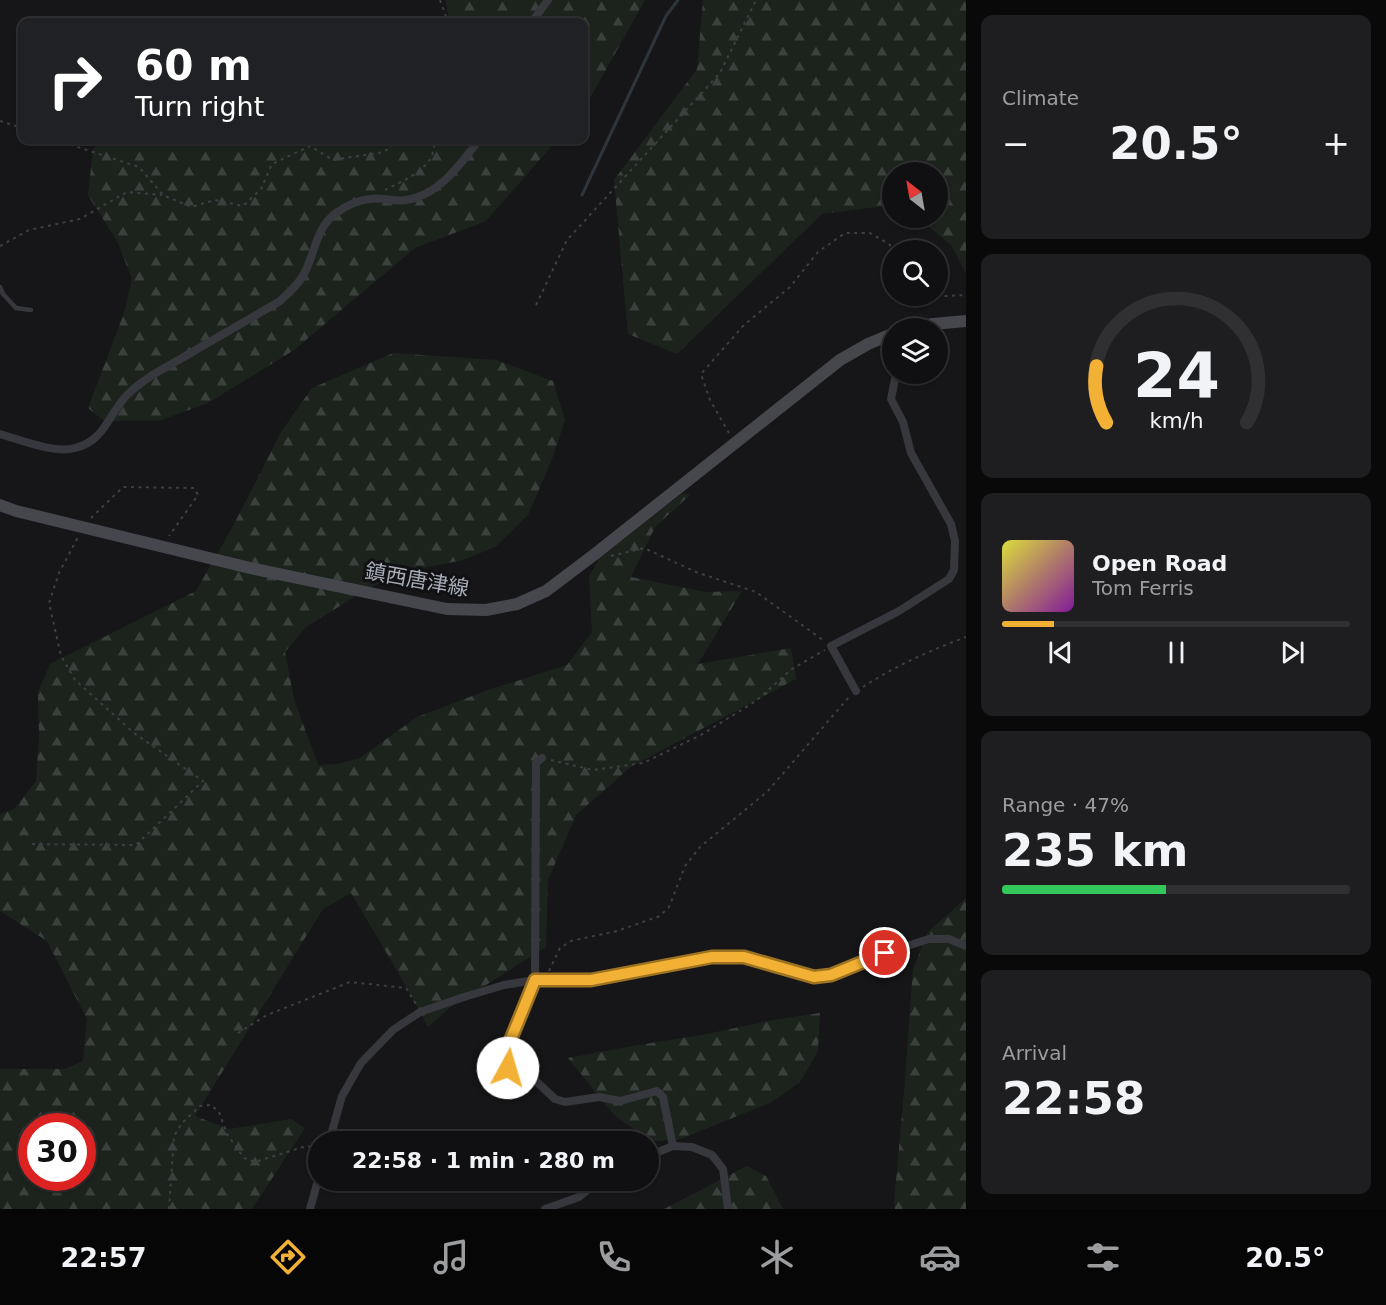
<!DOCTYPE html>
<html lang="en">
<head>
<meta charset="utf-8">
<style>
	:root { --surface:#101012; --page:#1e1e20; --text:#f1f3f6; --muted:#9c9d9f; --line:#303032; --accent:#f2b134 }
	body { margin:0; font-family:"DejaVu Sans","Noto Sans JP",sans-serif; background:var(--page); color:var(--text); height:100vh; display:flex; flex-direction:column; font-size:22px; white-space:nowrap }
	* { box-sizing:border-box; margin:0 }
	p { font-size:20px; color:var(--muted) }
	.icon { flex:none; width:33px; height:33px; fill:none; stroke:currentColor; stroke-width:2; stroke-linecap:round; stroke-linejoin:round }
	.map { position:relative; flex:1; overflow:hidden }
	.sheet { display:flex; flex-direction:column; gap:15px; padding:15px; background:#09090a; width:420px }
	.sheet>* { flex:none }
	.guide { position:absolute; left:18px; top:18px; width:570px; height:126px; border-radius:12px; box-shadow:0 2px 4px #0004,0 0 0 2px var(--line); background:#202124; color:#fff; overflow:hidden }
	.needle { width:39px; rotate:329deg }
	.fabs { position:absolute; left:882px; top:162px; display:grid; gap:12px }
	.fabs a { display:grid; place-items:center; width:66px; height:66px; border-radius:50%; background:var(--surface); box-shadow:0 2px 4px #0004,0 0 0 2px var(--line); font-size:30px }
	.speed { position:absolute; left:18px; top:1113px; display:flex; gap:12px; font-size:30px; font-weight:700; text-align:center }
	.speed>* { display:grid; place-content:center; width:78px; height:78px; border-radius:50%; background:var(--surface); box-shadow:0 2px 4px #0004,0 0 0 2px var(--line); line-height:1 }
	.speed .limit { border:9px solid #d22; background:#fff; color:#111 }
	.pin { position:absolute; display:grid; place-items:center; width:51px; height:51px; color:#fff; margin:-26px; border:3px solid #fff; border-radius:50%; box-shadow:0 2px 6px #0007 }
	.me { position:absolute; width:66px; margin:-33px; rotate:6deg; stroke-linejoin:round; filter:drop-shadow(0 0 4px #0008) }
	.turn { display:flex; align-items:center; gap:21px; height:126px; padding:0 18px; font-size:27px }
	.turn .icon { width:78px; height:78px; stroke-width:2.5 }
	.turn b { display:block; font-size:42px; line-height:51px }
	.big { font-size:45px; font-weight:600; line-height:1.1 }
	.sheet .card { flex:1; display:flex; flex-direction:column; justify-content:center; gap:9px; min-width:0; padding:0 21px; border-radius:12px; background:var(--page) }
	.sheet .dial { align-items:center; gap:0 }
	.dial svg { height:156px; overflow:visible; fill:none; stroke:var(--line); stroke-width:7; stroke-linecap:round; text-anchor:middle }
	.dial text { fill:var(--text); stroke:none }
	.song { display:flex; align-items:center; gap:18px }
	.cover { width:72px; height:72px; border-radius:9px; background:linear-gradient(135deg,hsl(60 70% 55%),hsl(290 70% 35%)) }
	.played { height:6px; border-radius:3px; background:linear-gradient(90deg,var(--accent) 15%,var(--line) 15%) }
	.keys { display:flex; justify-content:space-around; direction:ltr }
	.heat { display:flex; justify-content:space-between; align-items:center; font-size:33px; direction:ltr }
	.charge { height:9px; border-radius:4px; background:linear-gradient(90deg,#34c759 47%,var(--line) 0) }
	.trip { position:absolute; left:308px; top:1131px; width:351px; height:60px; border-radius:30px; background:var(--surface); box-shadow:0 2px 4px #0004,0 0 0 2px var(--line); font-weight:600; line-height:60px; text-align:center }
	.menu { display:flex; height:96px; justify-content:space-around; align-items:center; background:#060607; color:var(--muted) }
	.menu .icon { width:42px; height:42px }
	.menu .on { color:var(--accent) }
	.menu b { font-size:27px; color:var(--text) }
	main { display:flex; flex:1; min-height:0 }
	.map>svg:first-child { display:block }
</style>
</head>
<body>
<main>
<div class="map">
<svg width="966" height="1209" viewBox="0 0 966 1209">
	<defs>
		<pattern id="forest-firs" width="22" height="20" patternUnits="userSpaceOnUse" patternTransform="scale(1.5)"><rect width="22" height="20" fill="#1c231d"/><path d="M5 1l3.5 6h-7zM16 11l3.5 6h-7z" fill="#3a403c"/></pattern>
	</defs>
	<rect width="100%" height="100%" fill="#161618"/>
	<g fill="url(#forest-firs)" fill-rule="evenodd">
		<path d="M445,0H645L584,109V22H450Z"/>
		<path d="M703,0H966V273L951,245L918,218H938V172H892V205L822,214L677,354L628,334L614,180L697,69Z"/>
		<path d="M101,140H263L264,144L287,141L289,140H557L486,221L415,248L294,350L208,403L159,421H104L88,408L124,313L132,279L118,243L88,195L93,149Z"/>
		<path d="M393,353L496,360L553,381L565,420L552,459L528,515L495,547L463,560L404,572L369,588L306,627L285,652L294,699L318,765L338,764L360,758L417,717L488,690L567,665L592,632L589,576L600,558L683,493L690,495L655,527L631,577L706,592L742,591L698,664L791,648L796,679L632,766L576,815L548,880L546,947L448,1009L428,1027L399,974L351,893L323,909L195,1116L229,1129L291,1119L305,1128L252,1209H0V1069H65L83,1061L87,1019L47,941L0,911V814L14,809L36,781L39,737L38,692L50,664L196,591L232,528L281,432L312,388ZM32,1126H82V1178H32Z"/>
		<path d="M966,898V1209H895L894,1202L904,1093L913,969L928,932Z"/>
		<path d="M820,1013L818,1051L800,1082L772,1102L678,1140L651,1141L614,1115L568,1058L632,1046L702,1035L773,1020Z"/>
		<path d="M747,1166L766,1176L783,1209H664Z"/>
	</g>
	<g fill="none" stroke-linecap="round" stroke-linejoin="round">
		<path stroke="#2c353c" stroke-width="3" d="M582,195L666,16L678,0"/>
		<g stroke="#3d3f44" stroke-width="2" stroke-dasharray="3 4.5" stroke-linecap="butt">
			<path d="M440,0L448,22"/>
			<path d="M0,121L22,128"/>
			<path d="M56,140L139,167L163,195L191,207L215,200L243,206L261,189L272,164L310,146L333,160L384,152L398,140"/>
			<path d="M385,190C406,179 437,168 434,140"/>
			<path d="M0,246L29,230L80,219L127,192L162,195"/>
			<path d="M938,292L945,296L966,295"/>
			<path d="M536,305L567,240L720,73L756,0"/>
			<path d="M729,433L710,400L701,374L744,325L790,287L818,252L845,233H870L889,244L894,250"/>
			<path d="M91,518L123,487L194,488L198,495L169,536"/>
			<path d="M611,556L644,548L696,572L756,592L823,640"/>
			<path d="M863,687C895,666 931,650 966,637"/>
			<path d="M551,760L593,770L643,763L701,735L756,701L792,669L825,650"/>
			<path d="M32,844L136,845L203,781L134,733L75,680L61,656L49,603L59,573L78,537"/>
			<path d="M549,971L560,948L571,941L617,931L660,916L669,907L685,866L700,847L767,792L849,697"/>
			<path d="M238,1033L267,1015L350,982L406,988L416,1004"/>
			<path d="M169,1209L174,1136L182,1123L200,1106L211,1105L219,1112L227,1134L244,1158L255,1162L306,1146L318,1148"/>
		</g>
		<path stroke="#37383d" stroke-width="4.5" d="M0,287L3,294L16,308L31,310"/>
		<g stroke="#37383d" stroke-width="8">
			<path d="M532,22L548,0"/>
			<path d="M0,434C21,440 55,454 75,448C106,440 108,414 128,394C146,377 168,366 189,354C219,336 250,319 280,301C289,293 298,285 304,274C315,254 316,227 336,213C346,206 357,200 370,199C382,197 394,202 406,200C440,195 460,164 479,140"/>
			<path d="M856,691L831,646L899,611L949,579L954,570L955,541L951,524L911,453L903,422L891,399L896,374"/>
			<path d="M542,758L536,763L535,980L504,1056L508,1068L513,1076L537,1082L555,1099L565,1102L599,1097L620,1101L657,1091L663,1097L673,1146"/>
			<path d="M329,1142L342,1096L361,1063L393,1030L420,1012L464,997L504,985L535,980H591L712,957H744L814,977L831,975L885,953L929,939H949L966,946"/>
			<path d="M648,1156L673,1146L692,1147L712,1155L723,1169L728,1209"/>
			<path d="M310,1209L318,1180"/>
			<path d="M545,1209L579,1197L600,1180"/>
		</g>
		<g stroke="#45474d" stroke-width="12">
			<path d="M911,328L933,324L966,321"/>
			<path d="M0,505L16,511L250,568L447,609L486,610L517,604L546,591L595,554L840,360L868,344L892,334"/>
		</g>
	</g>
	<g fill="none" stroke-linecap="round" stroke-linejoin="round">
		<g stroke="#9d7322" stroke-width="15">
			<path id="route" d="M508,1068L504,1056L535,980H591L712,957H744L814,977L831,975L885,953"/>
		</g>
		<use href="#route" stroke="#f2b134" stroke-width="10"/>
	</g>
	<g text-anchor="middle" stroke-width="6" stroke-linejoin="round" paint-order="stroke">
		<g font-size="21" fill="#a8adb8" stroke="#111113">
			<text transform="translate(417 580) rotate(10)" y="7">鎮西唐津線</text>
		</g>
	</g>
</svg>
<div class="fabs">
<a><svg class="needle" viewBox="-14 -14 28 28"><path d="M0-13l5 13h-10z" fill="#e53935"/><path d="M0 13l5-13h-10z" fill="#9c9d9f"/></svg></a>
<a><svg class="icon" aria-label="search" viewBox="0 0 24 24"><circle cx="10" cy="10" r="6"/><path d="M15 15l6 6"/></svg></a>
<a><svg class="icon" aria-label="layers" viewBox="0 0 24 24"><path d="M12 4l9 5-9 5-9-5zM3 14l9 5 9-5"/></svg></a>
</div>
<div class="speed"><div class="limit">30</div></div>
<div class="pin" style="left:885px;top:953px;background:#d93025"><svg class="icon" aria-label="arrive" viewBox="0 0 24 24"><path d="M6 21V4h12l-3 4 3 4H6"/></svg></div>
<svg class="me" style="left:508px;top:1068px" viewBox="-20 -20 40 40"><circle r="19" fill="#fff"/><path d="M0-13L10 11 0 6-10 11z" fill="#f2b134"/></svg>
<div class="trip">22:58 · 1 min · 280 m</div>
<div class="guide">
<div class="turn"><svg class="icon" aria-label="right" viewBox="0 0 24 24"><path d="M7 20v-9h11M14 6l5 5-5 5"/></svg><div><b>60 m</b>Turn right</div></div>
</div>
</div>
<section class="sheet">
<div class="card"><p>Climate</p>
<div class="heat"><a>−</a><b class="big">20.5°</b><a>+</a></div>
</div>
<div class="card dial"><svg viewBox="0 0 100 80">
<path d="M14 69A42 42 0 1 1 86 69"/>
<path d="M14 69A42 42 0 0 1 9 40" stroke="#f2b134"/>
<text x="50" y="56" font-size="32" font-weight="700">24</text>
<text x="50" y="72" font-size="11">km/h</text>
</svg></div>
<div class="card">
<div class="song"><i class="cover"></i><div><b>Open Road</b><p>Tom Ferris</p></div></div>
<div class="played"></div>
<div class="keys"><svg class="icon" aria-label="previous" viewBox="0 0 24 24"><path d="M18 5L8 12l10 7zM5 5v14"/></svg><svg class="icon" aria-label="pause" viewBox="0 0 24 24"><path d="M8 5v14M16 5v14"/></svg><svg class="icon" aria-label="next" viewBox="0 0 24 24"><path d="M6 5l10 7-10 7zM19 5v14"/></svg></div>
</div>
<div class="card"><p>Range · 47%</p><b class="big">235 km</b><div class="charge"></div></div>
<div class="card"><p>Arrival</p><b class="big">22:58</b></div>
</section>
</main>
<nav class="menu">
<b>22:57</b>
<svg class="icon on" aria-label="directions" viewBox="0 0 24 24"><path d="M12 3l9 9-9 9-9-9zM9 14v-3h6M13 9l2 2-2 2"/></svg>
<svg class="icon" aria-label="music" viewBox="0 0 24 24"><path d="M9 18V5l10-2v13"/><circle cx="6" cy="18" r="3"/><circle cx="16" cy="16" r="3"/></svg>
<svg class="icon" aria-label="phone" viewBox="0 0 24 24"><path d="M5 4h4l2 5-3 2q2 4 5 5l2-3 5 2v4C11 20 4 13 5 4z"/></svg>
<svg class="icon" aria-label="climate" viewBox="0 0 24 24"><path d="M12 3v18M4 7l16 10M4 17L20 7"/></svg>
<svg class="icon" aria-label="car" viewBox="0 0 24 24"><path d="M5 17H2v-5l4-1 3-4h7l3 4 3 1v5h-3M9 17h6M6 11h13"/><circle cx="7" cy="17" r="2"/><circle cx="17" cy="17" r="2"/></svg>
<svg class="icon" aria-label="filters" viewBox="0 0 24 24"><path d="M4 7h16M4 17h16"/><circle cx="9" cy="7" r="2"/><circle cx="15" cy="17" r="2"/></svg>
<b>20.5°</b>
</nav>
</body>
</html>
